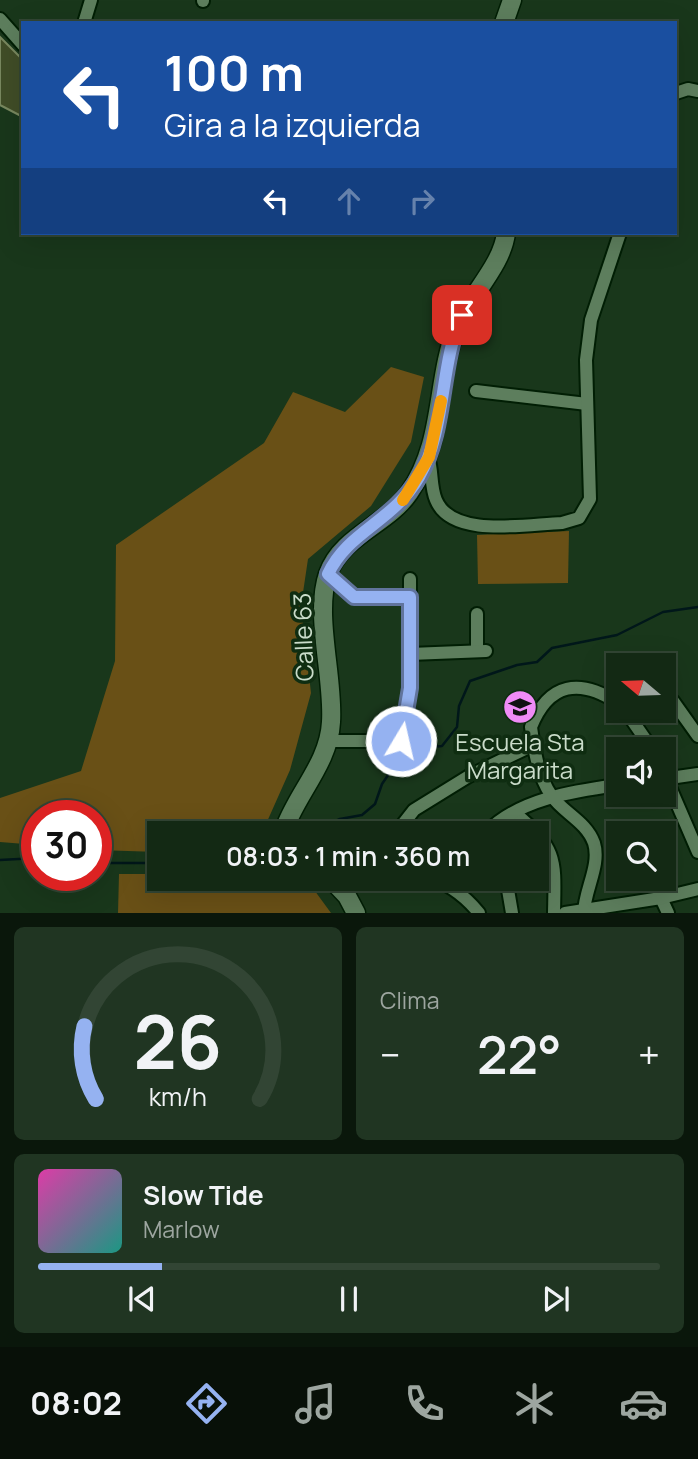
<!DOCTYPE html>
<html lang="es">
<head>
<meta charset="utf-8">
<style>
	:root { --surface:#132914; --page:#203522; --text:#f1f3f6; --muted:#9da6a0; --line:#324534; --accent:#95b2f1 }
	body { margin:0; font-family:Manrope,sans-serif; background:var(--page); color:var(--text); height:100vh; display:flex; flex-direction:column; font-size:26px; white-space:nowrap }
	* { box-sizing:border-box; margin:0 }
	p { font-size:23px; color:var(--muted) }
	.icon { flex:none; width:38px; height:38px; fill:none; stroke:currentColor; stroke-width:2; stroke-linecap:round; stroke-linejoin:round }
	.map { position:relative; height:913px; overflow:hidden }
	.details { display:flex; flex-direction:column; gap:14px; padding:14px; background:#0a170b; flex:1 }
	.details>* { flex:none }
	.guide { position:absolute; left:21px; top:21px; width:656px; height:214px; border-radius:0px; box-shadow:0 7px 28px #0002,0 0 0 2px var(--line); background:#1a4fa0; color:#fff; overflow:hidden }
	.needle { width:46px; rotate:289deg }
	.controls { position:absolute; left:606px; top:653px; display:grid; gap:14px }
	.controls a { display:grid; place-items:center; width:70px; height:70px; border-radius:0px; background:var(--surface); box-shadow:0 7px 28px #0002,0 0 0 2px var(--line); font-size:35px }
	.speed { position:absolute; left:21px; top:800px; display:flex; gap:14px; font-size:35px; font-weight:700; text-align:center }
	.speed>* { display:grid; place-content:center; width:91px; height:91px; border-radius:50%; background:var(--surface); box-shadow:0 7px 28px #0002,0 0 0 2px var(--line); line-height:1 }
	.speed .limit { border:10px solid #d22; background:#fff; color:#111 }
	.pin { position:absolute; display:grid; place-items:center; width:60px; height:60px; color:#fff; margin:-30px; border-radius:14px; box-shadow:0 4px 10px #0006 }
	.me { position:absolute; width:77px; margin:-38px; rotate:9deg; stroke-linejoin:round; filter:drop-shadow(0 0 5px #0008) }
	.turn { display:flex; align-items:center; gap:24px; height:147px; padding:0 28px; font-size:32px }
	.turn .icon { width:91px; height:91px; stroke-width:2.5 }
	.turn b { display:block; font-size:49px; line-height:60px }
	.lanes { display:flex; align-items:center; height:66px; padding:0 28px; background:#0003; justify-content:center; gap:35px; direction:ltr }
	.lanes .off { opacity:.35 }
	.big { font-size:52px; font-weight:600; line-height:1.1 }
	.details .card { flex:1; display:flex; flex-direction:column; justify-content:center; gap:10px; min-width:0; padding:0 24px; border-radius:10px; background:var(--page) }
	.details .dial { align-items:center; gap:0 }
	.dial svg { height:182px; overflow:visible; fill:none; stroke:var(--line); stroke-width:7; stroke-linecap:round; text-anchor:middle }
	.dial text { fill:var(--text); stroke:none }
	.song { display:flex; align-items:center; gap:21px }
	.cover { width:84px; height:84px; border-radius:10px; background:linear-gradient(135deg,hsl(320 70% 55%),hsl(170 70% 35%)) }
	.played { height:7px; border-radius:4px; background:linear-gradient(90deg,var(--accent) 20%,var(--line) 20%) }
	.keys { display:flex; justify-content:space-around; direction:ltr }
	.heat { display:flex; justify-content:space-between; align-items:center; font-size:38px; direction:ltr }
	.details .tiles { flex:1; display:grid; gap:14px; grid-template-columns:1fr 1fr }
	.card:last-child { grid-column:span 2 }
	.trip { position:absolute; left:147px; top:821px; width:402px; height:70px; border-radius:0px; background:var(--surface); box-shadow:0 7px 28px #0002,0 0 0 2px var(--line); font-weight:600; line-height:70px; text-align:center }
	.tab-bar { display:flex; height:112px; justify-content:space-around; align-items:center; background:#081008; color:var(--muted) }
	.tab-bar .icon { width:49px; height:49px }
	.tab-bar .on { color:var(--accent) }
	.tab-bar b { font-size:32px; color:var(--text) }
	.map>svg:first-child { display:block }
</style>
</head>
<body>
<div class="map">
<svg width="698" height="913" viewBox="0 0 698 913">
	<rect width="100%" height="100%" fill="#19371b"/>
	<g fill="#695016">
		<path d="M391,367L424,377L411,442L371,506L308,559L301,606L311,693L290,770L262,833H159V852L96,850V816H37V845L0,842V798L81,771L115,661L116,545L264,443L293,392L345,412Z"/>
		<path d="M569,531L568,583L478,584L477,535Z"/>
		<path d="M119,874H159V878L290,879L312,887L331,913H118Z"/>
	</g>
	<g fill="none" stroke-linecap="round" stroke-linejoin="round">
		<g stroke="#00171a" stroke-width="2.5">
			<path d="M309,833L340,819L362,815L375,804L382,784L397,762L423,748L442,746L457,727L459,706L470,681L517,665L537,662L552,648L617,635L663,612L698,607"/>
			<path d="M0,860L37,858"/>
			<path d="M96,863H159"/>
		</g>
	</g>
	<path fill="#404d27" stroke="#78885f" stroke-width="2" d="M0,37L23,60V117L0,105Z"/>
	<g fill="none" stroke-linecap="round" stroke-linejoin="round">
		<g stroke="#011e04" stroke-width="16">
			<g id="minor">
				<path d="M203,1V0"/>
				<path d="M0,19L23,45"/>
				<path d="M84,23L91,0"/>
				<path d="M676,93L688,89L698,91"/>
				<path d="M476,391L587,404"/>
				<path d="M428,457C433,471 430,486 436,500C452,539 527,524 562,523L579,518L590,499L586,360L591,320L620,233"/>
				<path d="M328,574L354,597H410"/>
				<path d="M477,651V614"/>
				<path d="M410,654L486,651"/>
				<path d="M673,701L698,736"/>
				<path d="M625,710L652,749"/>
				<path d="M328,741H401L410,689V579"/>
				<path d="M663,771L698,852"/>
				<path d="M663,779L698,774"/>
				<path d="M515,813C558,849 555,860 554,913"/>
				<path d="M396,833L414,810L469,776L533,745"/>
				<path d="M486,833C518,799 574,791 618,785"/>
				<path d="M429,878C450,884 465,896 479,913"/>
				<path d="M506,878L512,913"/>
				<path d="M661,898L668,913"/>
				<path d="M565,913L661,898L698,889"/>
				<path d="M584,913C584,891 601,865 594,843C586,821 563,813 551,795C538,776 534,749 531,727C549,682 580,678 618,703"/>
			</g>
		</g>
		<g stroke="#011e04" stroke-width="21">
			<g id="secondary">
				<path d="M504,23L512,0"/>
				<path d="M283,833C295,795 329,764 331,722C334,678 314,614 328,574C341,536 387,525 409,493C445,441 435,382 457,326C470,295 502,266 506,233"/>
				<path d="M330,878L347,896L356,913"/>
			</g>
		</g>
		<use href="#minor" stroke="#5d7e5d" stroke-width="12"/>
		<use href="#secondary" stroke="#5d7e5d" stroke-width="18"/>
	</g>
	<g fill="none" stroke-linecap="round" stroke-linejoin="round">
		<g stroke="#61749d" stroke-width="18">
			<path id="route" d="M401,741L410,688V597H354L328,574C348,531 393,522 419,477C447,428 439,366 462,315"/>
		</g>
		<use href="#route" stroke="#95b2f1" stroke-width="12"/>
		<path stroke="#f59e0b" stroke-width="12" d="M403,500L429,457L441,401"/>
	</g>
	<defs>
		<g id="school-disc" transform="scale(1.75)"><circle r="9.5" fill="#f08bf6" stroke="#0f2d11"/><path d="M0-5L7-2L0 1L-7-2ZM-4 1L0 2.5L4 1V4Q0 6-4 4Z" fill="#111"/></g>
	</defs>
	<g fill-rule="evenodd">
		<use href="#school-disc" x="520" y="707"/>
	</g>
	<g text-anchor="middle" stroke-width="7" stroke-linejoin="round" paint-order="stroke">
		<g font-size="24" fill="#cadcca" stroke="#0f2d11">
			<text transform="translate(304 637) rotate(-92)" y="8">Calle 63</text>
		</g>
		<g font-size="24" fill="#cadcca" stroke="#0f2d11">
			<text x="520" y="751">Escuela Sta<tspan x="520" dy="28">Margarita</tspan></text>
		</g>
	</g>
</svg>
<div class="controls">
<a><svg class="needle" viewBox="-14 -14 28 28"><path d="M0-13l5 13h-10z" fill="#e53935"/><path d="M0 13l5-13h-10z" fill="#9da6a0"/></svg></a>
<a><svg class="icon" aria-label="sound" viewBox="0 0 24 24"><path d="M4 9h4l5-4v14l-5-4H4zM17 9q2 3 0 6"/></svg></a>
<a><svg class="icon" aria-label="search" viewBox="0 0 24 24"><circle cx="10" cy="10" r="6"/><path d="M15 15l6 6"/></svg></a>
</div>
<div class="speed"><div class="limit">30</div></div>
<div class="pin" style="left:462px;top:315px;background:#d93025"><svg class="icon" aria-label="arrive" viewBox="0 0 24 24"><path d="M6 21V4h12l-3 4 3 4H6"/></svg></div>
<svg class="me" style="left:401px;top:741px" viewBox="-20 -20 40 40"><circle r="17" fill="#95b2f1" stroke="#fff" stroke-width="3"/><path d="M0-11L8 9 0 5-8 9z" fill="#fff"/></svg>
<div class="trip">08:03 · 1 min · 360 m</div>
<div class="guide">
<div class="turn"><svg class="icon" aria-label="left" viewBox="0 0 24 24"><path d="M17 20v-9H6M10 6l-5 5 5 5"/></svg><div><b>100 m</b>Gira a la izquierda</div></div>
<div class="lanes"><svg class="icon" aria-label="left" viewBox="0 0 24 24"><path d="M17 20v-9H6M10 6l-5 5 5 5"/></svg><svg class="icon off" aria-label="ahead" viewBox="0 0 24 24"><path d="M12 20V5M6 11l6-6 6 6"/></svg><svg class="icon off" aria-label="right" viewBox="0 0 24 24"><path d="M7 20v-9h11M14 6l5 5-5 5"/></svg></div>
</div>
</div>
<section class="details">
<div class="tiles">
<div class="card dial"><svg viewBox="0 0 100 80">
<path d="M14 69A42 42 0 1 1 86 69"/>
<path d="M14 69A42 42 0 0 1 9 37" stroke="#95b2f1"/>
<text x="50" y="56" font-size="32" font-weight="700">26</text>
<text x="50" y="72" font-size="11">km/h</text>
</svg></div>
<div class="card"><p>Clima</p>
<div class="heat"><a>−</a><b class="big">22°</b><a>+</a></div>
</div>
<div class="card">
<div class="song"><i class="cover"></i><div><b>Slow Tide</b><p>Marlow</p></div></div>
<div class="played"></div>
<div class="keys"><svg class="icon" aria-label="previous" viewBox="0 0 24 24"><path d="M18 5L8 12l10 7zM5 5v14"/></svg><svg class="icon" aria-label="pause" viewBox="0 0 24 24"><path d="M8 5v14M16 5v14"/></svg><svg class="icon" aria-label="next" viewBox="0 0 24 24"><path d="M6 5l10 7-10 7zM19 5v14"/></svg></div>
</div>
</div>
</section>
<nav class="tab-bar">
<b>08:02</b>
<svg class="icon on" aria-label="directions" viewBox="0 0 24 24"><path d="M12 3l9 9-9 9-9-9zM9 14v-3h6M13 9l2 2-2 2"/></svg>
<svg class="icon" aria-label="music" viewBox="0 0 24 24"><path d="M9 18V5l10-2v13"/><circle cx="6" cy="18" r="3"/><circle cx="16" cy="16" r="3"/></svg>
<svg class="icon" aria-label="phone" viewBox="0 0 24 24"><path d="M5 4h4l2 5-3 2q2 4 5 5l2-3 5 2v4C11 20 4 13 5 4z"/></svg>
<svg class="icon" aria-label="climate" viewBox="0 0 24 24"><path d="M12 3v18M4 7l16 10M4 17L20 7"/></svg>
<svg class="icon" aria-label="car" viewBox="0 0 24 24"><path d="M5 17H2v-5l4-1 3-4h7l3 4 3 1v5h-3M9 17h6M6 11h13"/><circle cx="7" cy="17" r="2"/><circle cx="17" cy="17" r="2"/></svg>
</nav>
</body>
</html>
